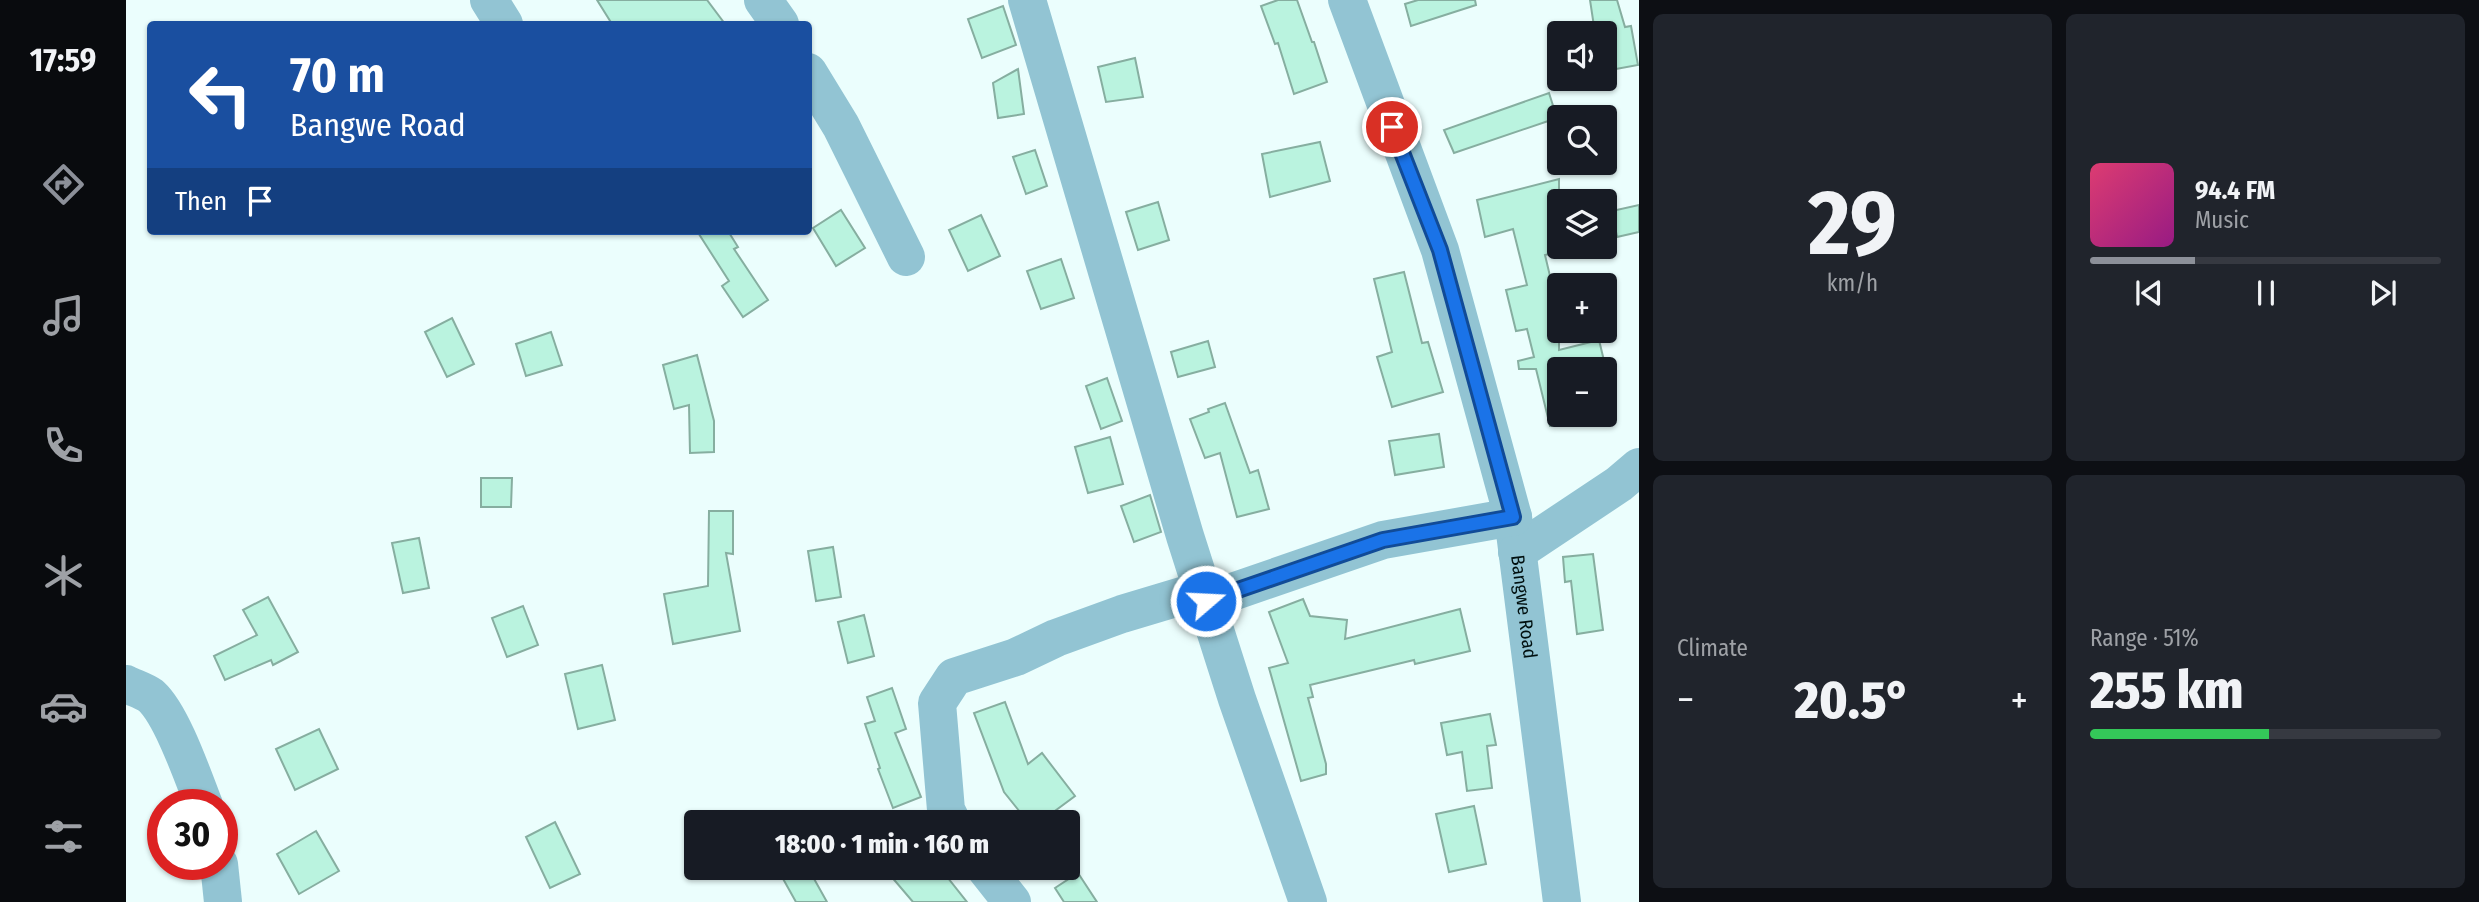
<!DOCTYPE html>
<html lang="en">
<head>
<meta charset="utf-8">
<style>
	:root { --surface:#171b24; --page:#20242c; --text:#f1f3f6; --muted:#9ea1a6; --line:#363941; --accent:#8c9099 }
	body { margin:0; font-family:"Fira Sans Condensed",sans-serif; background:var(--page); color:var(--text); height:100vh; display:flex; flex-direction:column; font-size:26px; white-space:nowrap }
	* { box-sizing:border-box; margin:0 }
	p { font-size:23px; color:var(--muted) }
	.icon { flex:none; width:38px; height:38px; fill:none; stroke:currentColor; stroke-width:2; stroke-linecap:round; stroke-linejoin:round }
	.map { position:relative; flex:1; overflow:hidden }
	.drawer { display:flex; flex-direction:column; gap:14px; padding:14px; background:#0d0f14; width:840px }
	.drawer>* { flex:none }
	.top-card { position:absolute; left:21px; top:21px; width:665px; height:214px; border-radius:7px; box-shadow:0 2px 5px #0004; background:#1a4fa0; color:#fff; overflow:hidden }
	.buttons { position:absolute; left:1421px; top:21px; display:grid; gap:14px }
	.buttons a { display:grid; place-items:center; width:70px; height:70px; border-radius:7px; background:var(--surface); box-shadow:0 2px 5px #0004; font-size:35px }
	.speed { position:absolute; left:21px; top:789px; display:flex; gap:14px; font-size:35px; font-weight:700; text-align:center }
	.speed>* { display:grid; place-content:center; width:91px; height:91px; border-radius:50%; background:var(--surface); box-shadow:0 2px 5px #0004; line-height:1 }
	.speed .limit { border:10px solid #d22; background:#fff; color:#111 }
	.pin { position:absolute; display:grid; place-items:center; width:60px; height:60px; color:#fff; margin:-30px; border:4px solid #fff; border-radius:50%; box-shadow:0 2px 7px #0007 }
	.me { position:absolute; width:77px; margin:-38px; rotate:71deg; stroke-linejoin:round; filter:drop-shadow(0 0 5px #0008) }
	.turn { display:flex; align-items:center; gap:24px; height:147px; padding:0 28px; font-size:32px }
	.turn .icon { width:91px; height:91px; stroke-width:2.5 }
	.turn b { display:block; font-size:49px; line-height:60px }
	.then { display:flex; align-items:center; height:66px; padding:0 28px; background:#0003; gap:14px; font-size:26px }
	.big { font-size:52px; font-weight:800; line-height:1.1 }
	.drawer .card { flex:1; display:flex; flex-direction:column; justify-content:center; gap:10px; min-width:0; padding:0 24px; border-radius:10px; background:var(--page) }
	.drawer .dial { align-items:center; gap:0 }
	.dial b { font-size:91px; line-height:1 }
	.song { display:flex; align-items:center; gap:21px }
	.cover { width:84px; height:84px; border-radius:10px; background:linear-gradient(135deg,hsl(340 70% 55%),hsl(310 70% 35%)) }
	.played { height:7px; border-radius:4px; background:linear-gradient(90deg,var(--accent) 30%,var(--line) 30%) }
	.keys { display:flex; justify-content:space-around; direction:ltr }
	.heat { display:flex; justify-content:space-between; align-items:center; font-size:38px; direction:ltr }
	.charge { height:10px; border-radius:5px; background:linear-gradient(90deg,#34c759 51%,var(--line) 0) }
	.drawer .tiles { flex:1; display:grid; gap:14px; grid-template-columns:repeat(2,1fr) }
	.trip { position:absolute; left:558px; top:810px; width:396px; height:70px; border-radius:7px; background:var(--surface); box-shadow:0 2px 5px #0004; font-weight:800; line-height:70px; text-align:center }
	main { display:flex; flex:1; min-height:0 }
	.dock { display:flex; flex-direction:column; width:126px; justify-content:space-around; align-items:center; background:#090b0e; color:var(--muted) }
	.dock .icon { width:49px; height:49px }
	.dock .active { color:var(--accent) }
	.dock b { font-size:32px; color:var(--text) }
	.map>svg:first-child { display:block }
</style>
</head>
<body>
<main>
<nav class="dock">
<b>17:59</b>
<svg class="icon active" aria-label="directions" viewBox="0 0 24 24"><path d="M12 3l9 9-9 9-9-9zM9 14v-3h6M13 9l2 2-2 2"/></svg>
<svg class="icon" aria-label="music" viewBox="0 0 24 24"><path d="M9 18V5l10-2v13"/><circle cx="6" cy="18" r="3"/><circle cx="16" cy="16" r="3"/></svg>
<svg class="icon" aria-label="phone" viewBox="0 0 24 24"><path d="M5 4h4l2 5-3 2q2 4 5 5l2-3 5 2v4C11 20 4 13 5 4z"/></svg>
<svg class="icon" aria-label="climate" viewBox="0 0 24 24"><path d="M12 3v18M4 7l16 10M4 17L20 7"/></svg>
<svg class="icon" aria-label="car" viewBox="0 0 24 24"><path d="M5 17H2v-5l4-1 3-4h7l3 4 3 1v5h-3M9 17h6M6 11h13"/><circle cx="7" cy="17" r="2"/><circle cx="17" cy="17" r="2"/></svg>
<svg class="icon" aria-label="filters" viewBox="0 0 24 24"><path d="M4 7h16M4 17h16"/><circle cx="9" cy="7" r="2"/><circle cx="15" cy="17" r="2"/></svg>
</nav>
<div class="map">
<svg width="1513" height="902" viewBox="0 0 1513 902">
	<rect width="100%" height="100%" fill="#ebfefd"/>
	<g fill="#baf3df" stroke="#86aea0" stroke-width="2">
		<path d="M471,0H581L599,24H486Z"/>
		<path d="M1152,0H1171L1186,42H1188L1201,82L1168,94L1152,43L1149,44L1135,6Z"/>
		<path d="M1292,0H1349L1350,5L1285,26L1279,4Z"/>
		<path d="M1464,0H1491L1499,27L1505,26L1512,65L1479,71V33H1469Z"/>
		<path d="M877,6L890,45L856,58L842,19Z"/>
		<path d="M1009,58L1017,97L980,102L972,67Z"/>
		<path d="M892,69L898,114L872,118L867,83Z"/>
		<path d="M1423,93L1431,118L1328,153L1318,130Z"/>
		<path d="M1194,142L1204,181L1144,197L1136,154Z"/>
		<path d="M909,150L921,186L900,194L887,157Z"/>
		<path d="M1433,179V252L1419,255L1433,314V350L1473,340L1480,369H1433V425L1424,426L1410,369H1393L1392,361L1408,357L1401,329L1390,331L1380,290L1401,285L1387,229L1359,237L1351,200Z"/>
		<path d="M1032,202L1043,240L1012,250L1000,212Z"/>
		<path d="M1513,205V232L1491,237L1486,211Z"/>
		<path d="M715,210L739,248L710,266L687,228Z"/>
		<path d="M855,215L874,256L842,271L823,230Z"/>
		<path d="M571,231H602L612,247L608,249L642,300L617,317L596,286L603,281Z"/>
		<path d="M935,259L948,298L915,309L901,271Z"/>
		<path d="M1278,272L1296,343L1302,342L1317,392L1266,407L1251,357L1266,352L1248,279Z"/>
		<path d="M326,318L348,364L321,377L299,332Z"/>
		<path d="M425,332L436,365L400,376L390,344Z"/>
		<path d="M1082,341L1089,367L1052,377L1045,352Z"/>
		<path d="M571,355L588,421V452L564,453L563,405L548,409L537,365Z"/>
		<path d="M981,378L996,421L975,429L960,386Z"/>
		<path d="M1099,403L1124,473L1132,470L1143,509L1111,517L1094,453L1079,458L1064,419L1083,412L1082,409Z"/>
		<path d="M1313,434L1318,467L1269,475L1263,441Z"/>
		<path d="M984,437L997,484L962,493L949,447Z"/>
		<path d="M355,478H386L385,507H355Z"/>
		<path d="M1024,495L1035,532L1008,542L995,506Z"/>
		<path d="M583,511H607V554L600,553L614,631L547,644L538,594L582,586Z"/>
		<path d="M293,538L303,588L277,593L266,543Z"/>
		<path d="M707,547L715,597L690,601L682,551Z"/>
		<path d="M1467,554L1477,630L1451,634L1445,581L1439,582L1437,557Z"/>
		<path d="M142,597L172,652L147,665L145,660L99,680L88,656L131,635L117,610Z"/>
		<path d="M1177,599L1184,616L1221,620L1219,639L1334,609L1344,651L1289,664L1288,660L1184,685L1187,697L1182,698L1200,764V774L1175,781L1143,668L1162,663L1143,612Z"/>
		<path d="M397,606L412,645L381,657L366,618Z"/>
		<path d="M738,615L748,656L722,663L712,622Z"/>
		<path d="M476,665L489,720L452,729L439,674Z"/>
		<path d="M766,688L780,729L769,733L795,797L767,808L752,769L754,768L739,724L749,721L741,697Z"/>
		<path d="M879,702L902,764L916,753L949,796L914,822H902L878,792L848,713Z"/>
		<path d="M1364,714L1370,745L1361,746L1366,788L1341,791L1336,752L1321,755L1315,723Z"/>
		<path d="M193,729L212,769L169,790L150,749Z"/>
		<path d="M1348,806L1360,864L1323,872L1310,814Z"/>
		<path d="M429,822L454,874L424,888L400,837Z"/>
		<path d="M190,831L213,871L173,894L151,854Z"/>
		<path d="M651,868H682L701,902H670Z"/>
		<path d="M758,868H814L841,902H787Z"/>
		<path d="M952,873L971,902H938L929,888Z"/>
	</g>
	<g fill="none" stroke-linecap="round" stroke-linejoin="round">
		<g stroke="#92c4d3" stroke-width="38">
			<path d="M363,0L378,24"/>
			<path d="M637,0L654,24"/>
			<path d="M901,0L1059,536L1111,699L1182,902"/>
			<path id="s1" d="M1221,0L1314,250L1387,517L1436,902"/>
			<path d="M682,72L715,126L780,257"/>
			<path d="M1391,552L1493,484L1513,467"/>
			<path d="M1080,601L1257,540L1387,517"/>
			<path d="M0,684C8,688 18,691 25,696C46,715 67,777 78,805"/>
			<path d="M826,822L820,810L811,703L828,677L890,657L930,638L996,614L1076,590"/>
			<path d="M93,864L97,902"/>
			<path d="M859,868L886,902"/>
		</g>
	</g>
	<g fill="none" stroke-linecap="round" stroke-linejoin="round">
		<g stroke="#114b97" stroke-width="18">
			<path id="route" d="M1080,601L1257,540L1387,517L1314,250L1266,127"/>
		</g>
		<use href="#route" stroke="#1a73e8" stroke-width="12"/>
	</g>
	<g text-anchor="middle" stroke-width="7" stroke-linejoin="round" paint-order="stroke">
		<g font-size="19" fill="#011010" stroke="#fff">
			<text dy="7" stroke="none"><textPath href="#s1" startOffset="634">Bangwe Road</textPath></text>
		</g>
	</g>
</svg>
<div class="buttons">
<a><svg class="icon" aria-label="sound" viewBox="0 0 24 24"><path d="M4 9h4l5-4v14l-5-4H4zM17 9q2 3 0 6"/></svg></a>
<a><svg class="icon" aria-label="search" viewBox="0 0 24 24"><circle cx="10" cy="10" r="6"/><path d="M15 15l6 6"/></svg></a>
<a><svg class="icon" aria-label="layers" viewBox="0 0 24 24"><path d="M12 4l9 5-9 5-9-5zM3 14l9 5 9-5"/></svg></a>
<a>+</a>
<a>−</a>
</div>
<div class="speed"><div class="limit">30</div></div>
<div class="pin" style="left:1266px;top:127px;background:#d93025"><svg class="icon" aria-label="arrive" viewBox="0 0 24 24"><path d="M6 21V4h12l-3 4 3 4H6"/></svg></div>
<svg class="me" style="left:1080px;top:601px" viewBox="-20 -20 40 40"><circle r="17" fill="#1a73e8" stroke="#fff" stroke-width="3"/><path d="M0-11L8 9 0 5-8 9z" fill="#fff"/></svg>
<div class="trip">18:00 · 1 min · 160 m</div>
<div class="top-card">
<div class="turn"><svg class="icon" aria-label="left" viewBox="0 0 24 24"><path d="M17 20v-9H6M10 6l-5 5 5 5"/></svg><div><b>70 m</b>Bangwe Road</div></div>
<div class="then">Then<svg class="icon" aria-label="arrive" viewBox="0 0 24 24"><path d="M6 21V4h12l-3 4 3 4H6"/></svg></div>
</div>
</div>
<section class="drawer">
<div class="tiles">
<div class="card dial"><b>29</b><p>km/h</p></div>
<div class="card">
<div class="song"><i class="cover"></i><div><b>94.4 FM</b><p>Music</p></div></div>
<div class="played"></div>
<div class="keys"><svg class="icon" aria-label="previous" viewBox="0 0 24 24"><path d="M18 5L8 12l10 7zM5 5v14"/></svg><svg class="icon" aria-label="pause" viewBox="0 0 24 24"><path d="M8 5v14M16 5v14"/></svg><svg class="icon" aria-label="next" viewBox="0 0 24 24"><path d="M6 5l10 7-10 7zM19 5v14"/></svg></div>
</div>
<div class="card"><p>Climate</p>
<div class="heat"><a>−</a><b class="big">20.5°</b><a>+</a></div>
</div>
<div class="card"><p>Range · 51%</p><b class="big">255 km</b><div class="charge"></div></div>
</div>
</section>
</main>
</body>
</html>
